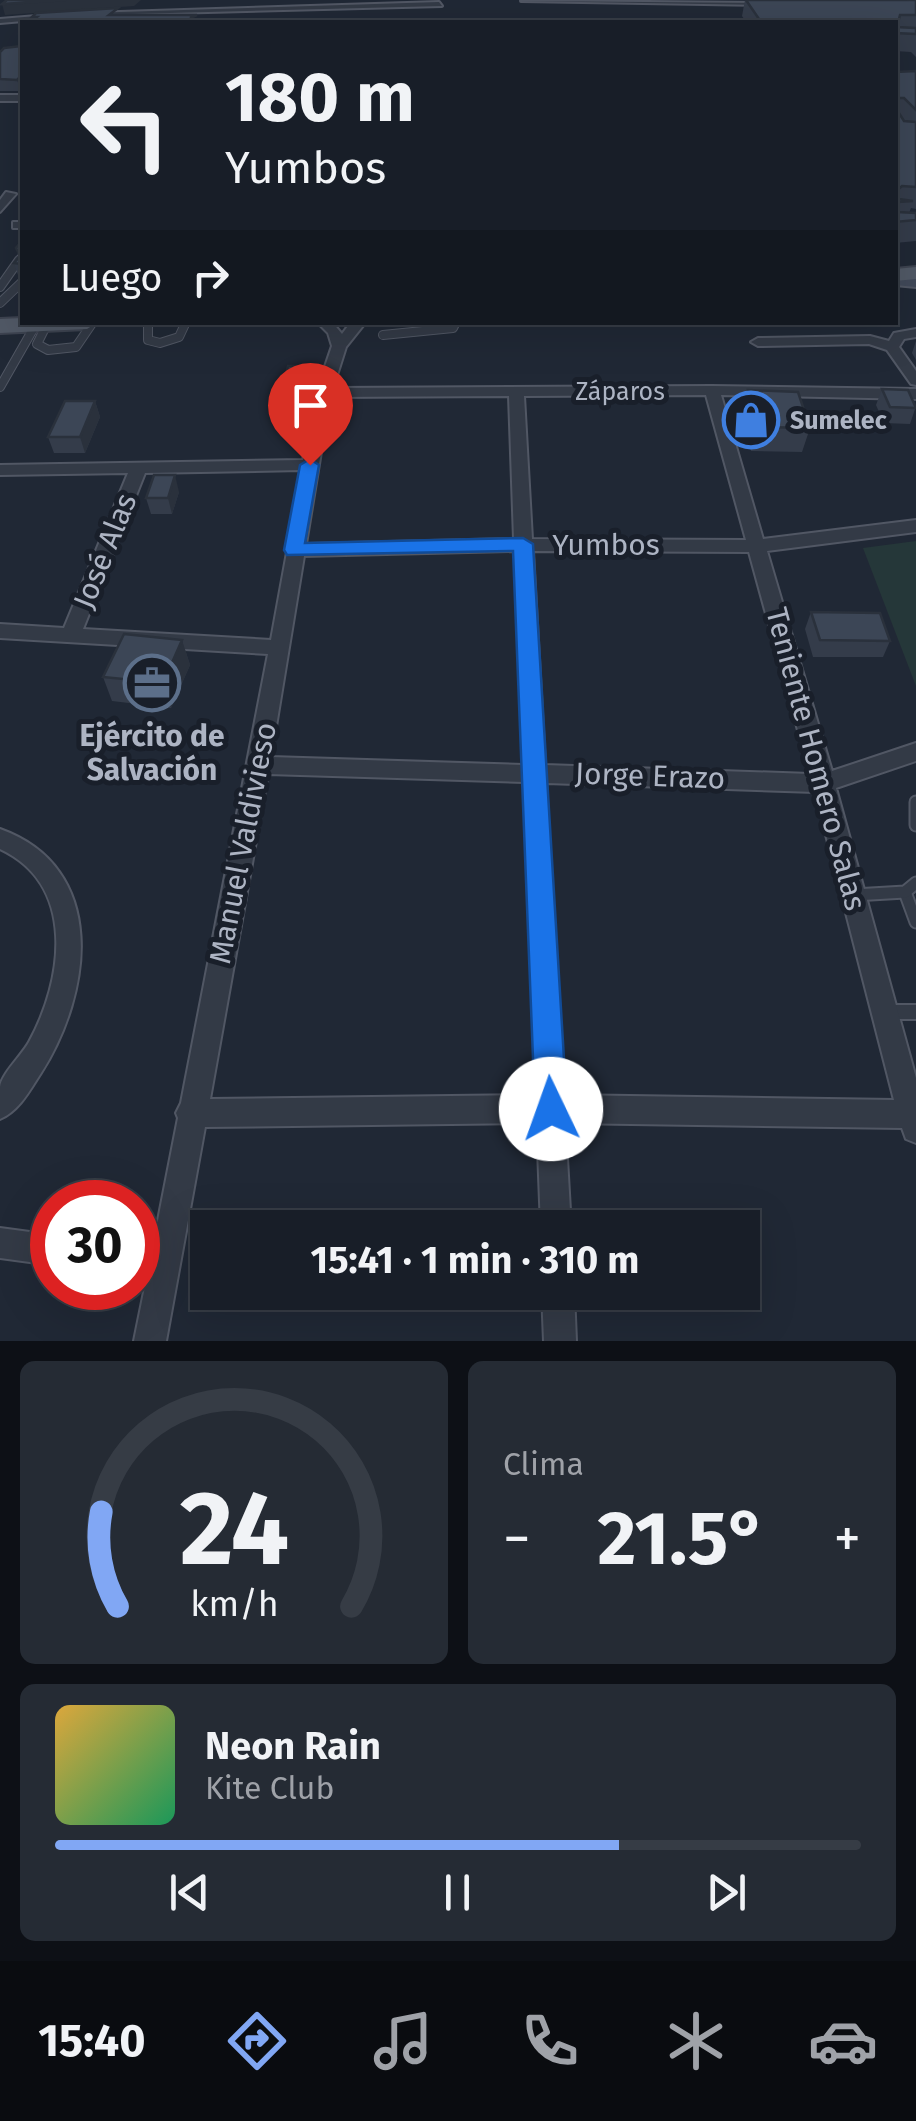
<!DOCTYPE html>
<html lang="es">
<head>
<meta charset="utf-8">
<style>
	:root { --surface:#181e28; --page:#252b34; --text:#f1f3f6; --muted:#9fa2a8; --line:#363c45; --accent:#81a7f4 }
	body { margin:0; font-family:"Fira Sans",sans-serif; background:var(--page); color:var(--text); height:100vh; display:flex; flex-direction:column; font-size:38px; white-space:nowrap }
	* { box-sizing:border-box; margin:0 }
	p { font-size:32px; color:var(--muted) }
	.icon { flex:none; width:55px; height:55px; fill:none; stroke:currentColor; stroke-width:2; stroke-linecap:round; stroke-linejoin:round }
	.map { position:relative; height:1341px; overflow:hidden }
	.sheet { display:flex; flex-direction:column; gap:20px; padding:20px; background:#0d1016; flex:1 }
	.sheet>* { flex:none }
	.banner { position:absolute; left:20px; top:20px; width:878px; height:305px; border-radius:0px; box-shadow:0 10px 40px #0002,0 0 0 2px var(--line); background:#181e28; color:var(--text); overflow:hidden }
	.speed { position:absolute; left:30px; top:1180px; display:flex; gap:20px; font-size:50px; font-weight:700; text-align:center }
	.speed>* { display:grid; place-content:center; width:130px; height:130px; border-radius:50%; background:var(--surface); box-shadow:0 10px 40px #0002,0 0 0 2px var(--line); line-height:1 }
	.speed .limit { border:15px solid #d22; background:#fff; color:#111 }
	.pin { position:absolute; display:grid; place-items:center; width:85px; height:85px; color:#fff; margin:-102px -42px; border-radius:50% 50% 50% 0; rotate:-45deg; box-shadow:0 0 10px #0007 }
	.pin .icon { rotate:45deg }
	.me { position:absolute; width:110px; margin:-55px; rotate:357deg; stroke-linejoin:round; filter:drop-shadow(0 0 8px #0008) }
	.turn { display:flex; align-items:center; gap:35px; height:210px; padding:0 40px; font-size:45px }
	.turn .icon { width:130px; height:130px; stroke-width:2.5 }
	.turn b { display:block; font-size:70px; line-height:85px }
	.then { display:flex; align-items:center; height:95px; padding:0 40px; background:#0003; gap:20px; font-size:38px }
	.big { font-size:75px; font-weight:700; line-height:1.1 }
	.sheet .widget { flex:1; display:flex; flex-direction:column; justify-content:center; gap:15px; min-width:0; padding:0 35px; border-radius:15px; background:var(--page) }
	.sheet .dial { align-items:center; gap:0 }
	.dial svg { height:260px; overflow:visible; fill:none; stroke:var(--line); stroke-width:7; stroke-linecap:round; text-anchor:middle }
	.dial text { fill:var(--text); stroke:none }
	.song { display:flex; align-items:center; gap:30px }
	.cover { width:120px; height:120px; border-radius:15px; background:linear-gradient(135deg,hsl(40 70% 55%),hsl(150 70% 35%)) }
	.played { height:10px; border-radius:5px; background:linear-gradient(90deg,var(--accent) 70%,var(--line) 70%) }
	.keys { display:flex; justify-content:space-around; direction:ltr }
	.heat { display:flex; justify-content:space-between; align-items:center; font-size:55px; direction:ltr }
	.sheet .tiles { flex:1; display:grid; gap:20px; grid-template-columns:1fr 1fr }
	.widget:last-child { grid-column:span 2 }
	.trip { position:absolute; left:190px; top:1210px; width:570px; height:100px; border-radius:0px; background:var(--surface); box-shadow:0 10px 40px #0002,0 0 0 2px var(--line); font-weight:700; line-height:100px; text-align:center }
	.menu { display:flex; height:160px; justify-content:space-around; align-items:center; background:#0a0c10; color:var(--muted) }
	.menu .icon { width:70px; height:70px }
	.menu .selected { color:var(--accent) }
	.menu b { font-size:45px; color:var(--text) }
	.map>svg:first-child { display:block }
</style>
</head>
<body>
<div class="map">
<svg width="916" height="1341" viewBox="0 0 916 1341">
	<rect width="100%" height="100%" fill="#202835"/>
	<path fill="#253739" d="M916,541V686L863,548Z"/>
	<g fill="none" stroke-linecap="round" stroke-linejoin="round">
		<g stroke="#515764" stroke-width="9">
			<path id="service-far3" d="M17,263L22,256"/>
		</g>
		<g stroke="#515764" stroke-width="10">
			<g id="service-far2">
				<path d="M0,287L19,260"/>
				<path d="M0,303L22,282"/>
				<path d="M148,322V340L160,343L179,337L186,322"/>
				<path d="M47,324L37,344L48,350L76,347L93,322"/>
				<path d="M383,335L453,328L456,322"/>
				<path d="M0,387L36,324"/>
			</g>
		</g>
		<g stroke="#515764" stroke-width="15">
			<g id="service-far1">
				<path d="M916,802V825"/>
				<path d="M905,892L916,922"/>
				<path d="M854,895L905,892L916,883"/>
			</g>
		</g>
		<g stroke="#515764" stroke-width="18">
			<path id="service" d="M886,1012H916"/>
		</g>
		<g stroke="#515764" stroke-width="4">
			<g id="minor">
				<path d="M521,1L773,3L769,5Z"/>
				<path d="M439,2L442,6L92,15L88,13Z"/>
				<path d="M61,14L58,18L0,23V19Z"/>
				<rect x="0" y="95" width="22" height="6"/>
				<path d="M6,192L16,194L0,212V200Z"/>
				<rect x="13" y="222" width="9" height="6"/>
				<path d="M317,322H332L342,334L351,322H366L346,347L333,388L712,386L916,389V399L721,395L763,539L916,520V532L767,551L832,771L916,743V761L836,788L916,1078V1143L906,1139L902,1128L565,1123L571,1228H541L537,1123L205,1127L166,1341H134L147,1277L138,1276V1246H153L178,1118L176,1113L181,1103L268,654L0,638V624L64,628L128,473L0,475V465L303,460L314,399L332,346L328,333ZM706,395L746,540L532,539L524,396ZM509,396L514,539L306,544L330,397ZM302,470L271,640L83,629L145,473ZM515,551L523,765L271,757L304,556ZM533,551L749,552L810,774L545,765ZM268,774L524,782L536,1095L210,1099ZM546,783L815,792L894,1100L563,1095Z"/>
				<path d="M916,329V337L904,339L899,347L916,371V385L911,384L887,350L869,344L758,346L751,342L758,338L870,336L889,341L894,333Z"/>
				<path d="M0,829C109,868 92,993 41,1073C30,1090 19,1111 0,1119C0,1109 0,1097 0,1087C2,1073 22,1055 29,1042C63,980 77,885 0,849Z"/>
				<path d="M0,1228L52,1235V1265L0,1258Z"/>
				<path d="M542,1292H574L576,1341H544Z"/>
			</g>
		</g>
		<g stroke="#515764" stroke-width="4">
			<path id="secondary" d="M895,273L916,275V287L895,285Z"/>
		</g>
		<g stroke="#3d4350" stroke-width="4">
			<g id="primary">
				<path d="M916,267V279L895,281V269Z"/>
				<path d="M22,318V322H98L87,329L0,333V319Z"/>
			</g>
		</g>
		<path stroke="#415256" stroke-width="2.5" stroke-dasharray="4 4" stroke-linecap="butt" d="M284,322L304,324"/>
		<use href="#service-far3" stroke="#333a46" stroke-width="6"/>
		<use href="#service-far2" stroke="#333a46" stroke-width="8"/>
		<use href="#service-far1" stroke="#333a46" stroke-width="11"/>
		<use href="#service" stroke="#333a46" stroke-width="14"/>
		<use href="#minor" fill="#333a46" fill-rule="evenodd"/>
		<use href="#secondary" fill="#414959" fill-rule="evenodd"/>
		<use href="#primary" fill="#515966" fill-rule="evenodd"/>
	</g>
	<g fill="#343c4a">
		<path d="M745,0H916V57L911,52L895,51V22H746L742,16Z"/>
		<path d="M22,31V90L21,91H0V52L22,46Z"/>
		<path d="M916,71V209L911,208L909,213H916V241L895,243V72Z"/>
		<path d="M22,241V287L14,263L19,258L16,248Z"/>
		<path d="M916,341V360L912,353Z"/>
		<path d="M307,366L309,382L305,402H286L283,386Z"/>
		<path d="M882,389L916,406L910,424L884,423L876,405Z"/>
		<path d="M748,390L810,428L802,452L751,451L742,414Z"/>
		<path d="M95,401L100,417L85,453H54L48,437Z"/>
		<path d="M179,492L172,514H151L146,498Z"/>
		<path d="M811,612L890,641L883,657H813L805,629Z"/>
		<path d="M182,640L190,665L171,708L112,701L103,677Z"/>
	</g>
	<g fill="#2a313c">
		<path d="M66,0H141L134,6L5,15L2,4Z"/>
		<path d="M22,75V90L21,91L17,80Z"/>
		<path d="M307,366L309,382L305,402L303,385Z"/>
		<path d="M95,401L100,417L85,453L80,437Z"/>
		<path d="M175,475L179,492L172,514L168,498Z"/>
		<path d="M182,640L190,665L171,708L163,683Z"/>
	</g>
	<g fill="#3c4656" stroke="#2a313c" stroke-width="2.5">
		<path d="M7,0H66L2,4Z"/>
		<path d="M746,0H916V15H900L897,27L916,28V34L895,33V22H761Z"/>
		<path d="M118,8L109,15H197L190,18L265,22H31L37,17H32L36,13Z"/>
		<path d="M22,31V75L17,80L0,79V52L4,48L22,46L19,34Z"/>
		<path d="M916,71V110L904,98H898L897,110L904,121L916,122V187L902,186L895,192L899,199L913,201L898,202V212L916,213V220L895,222V72Z"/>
		<path d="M22,241V264L14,263L20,256L16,248Z"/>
		<path d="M288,366H307L303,385L283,386Z"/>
		<path d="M882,389L908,390L916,408L890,407Z"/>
		<path d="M748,390L798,392L810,428L757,427Z"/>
		<path d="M65,401H95L80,437H48Z"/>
		<path d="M154,475H175L168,498H146Z"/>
		<path d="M811,612L880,613L890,641L820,640Z"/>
		<path d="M124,634L182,640L163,683L103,677Z"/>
	</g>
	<path fill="#1a73e8" stroke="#114b97" stroke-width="2.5" d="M310,459L319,465L305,543L523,538L533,544L567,1109L562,1120L551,1125L540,1120L535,1109L513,551L287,555L284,550L300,465Z"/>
	<defs>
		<g id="shop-ring" transform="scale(2.875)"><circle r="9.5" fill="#191f2a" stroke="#3f7fe0" stroke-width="1.5"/><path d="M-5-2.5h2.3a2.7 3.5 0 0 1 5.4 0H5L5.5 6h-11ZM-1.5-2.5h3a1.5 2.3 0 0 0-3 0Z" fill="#3f7fe0"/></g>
		<g id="office-ring" transform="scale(2.875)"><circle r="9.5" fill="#191f2a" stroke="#5c6f8a" stroke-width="1.5"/><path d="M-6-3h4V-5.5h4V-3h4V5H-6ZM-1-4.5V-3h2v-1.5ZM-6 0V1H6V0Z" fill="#5c6f8a"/></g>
	</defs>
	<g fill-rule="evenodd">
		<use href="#shop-ring" x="751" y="420"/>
		<use href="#office-ring" x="152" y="683"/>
	</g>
	<g text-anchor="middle" stroke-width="10" stroke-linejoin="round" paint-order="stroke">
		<g font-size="25" fill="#adb4c3" stroke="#191f2a">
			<text x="620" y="400">Záparos</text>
		</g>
		<g font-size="25" font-weight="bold" fill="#adb4c3" stroke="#191f2a" text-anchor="start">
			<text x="790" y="429">Sumelec</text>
		</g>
		<g font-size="30" fill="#adb4c3" stroke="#191f2a">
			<text x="606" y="555">Yumbos</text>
			<text transform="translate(105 551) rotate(-68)" y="10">José Alas</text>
			<text transform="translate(816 759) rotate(75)" y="10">Teniente Homero Salas</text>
			<text transform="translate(650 776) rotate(2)" y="10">Jorge Erazo</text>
			<text transform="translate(243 843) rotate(-79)" y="10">Manuel Valdivieso</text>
		</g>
		<g font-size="30" font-weight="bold" fill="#adb4c3" stroke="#191f2a">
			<text x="152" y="746">Ejército de<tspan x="152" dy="34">Salvación</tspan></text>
		</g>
	</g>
</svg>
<div class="speed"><div class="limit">30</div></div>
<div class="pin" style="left:310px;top:465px;background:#d93025"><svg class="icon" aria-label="arrive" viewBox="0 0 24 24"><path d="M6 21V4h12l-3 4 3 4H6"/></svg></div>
<svg class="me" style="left:551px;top:1109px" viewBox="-20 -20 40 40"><circle r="19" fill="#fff"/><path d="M0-13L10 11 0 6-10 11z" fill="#1a73e8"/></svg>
<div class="trip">15:41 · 1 min · 310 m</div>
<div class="banner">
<div class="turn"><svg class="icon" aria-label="left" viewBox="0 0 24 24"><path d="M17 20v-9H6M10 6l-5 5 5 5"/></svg><div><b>180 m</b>Yumbos</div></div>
<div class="then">Luego<svg class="icon" aria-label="right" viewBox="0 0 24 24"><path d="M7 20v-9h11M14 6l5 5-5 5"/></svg></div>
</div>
</div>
<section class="sheet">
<div class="tiles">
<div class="widget dial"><svg viewBox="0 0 100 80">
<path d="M14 69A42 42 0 1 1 86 69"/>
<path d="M14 69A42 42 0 0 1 9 40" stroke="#81a7f4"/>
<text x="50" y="56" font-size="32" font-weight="700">24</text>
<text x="50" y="72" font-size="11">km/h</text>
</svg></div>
<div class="widget"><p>Clima</p>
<div class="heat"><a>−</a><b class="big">21.5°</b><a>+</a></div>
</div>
<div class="widget">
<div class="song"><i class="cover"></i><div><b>Neon Rain</b><p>Kite Club</p></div></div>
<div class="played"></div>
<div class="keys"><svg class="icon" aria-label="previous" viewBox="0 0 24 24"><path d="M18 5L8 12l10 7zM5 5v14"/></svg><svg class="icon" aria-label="pause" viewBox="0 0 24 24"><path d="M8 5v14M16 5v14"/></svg><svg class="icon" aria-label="next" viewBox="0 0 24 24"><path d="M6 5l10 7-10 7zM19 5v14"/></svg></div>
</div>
</div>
</section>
<nav class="menu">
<b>15:40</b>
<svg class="icon selected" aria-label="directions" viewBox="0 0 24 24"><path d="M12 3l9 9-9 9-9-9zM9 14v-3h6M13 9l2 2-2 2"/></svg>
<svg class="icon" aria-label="music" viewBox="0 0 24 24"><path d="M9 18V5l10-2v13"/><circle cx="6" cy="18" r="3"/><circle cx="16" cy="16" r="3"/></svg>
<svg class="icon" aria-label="phone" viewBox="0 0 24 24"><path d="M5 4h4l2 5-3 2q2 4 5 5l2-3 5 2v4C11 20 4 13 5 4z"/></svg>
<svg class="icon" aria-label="climate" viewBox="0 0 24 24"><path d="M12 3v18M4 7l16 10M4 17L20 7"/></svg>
<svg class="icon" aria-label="car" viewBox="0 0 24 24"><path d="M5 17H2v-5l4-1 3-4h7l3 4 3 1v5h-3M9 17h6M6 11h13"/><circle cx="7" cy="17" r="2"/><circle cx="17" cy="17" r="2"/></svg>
</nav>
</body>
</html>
